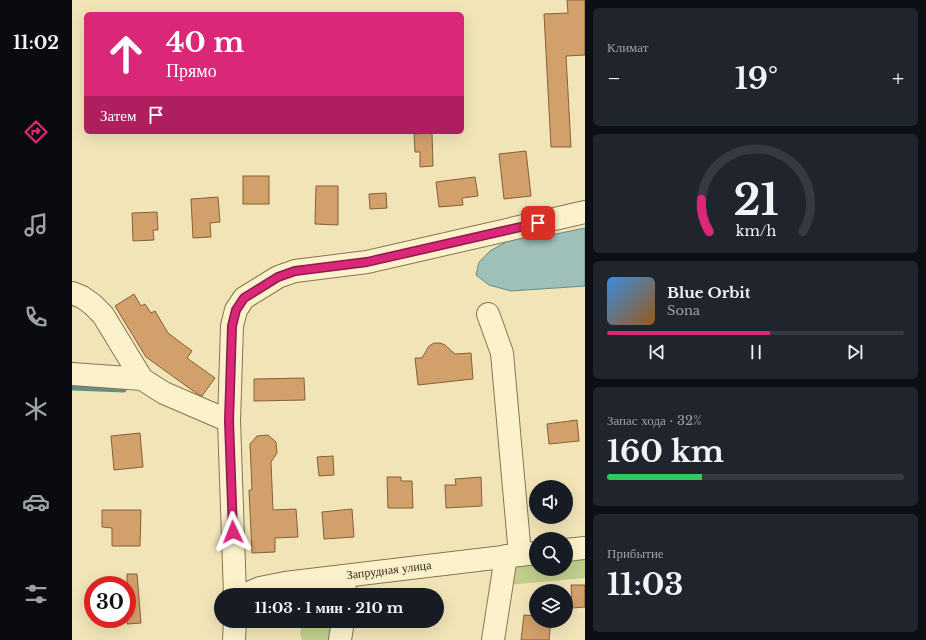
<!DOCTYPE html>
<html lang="ru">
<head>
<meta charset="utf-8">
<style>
	:root { --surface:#171b24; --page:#20242c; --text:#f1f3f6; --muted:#9ea1a6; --line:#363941; --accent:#db2777 }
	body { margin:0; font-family:"Libre Baskerville",serif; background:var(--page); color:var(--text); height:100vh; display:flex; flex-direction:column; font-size:15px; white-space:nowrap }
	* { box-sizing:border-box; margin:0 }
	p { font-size:13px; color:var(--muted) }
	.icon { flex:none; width:22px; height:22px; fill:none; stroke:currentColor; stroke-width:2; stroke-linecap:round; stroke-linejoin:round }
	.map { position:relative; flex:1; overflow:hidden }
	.drawer { display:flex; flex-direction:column; gap:8px; padding:8px; background:#0d0f14; width:341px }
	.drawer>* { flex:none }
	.top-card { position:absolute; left:12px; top:12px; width:380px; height:122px; border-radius:6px; box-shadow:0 4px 16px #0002; background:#db2777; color:#fff; overflow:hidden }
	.fabs { position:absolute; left:457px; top:480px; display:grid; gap:8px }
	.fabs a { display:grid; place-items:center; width:44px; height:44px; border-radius:50%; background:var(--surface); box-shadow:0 4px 16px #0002; font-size:20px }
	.speed { position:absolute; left:12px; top:576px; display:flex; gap:8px; font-size:20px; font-weight:700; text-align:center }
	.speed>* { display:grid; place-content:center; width:52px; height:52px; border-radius:50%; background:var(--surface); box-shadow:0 4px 16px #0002; line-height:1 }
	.speed .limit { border:6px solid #d22; background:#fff; color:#111 }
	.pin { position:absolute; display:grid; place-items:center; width:34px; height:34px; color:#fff; margin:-17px; border-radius:8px; box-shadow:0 2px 6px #0006 }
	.me { position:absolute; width:44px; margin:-22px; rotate:358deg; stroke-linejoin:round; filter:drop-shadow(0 0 3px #0008) }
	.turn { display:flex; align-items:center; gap:14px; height:84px; padding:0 16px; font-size:18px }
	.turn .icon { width:52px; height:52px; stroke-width:2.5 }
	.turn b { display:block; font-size:28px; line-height:34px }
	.then { display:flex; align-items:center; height:38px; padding:0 16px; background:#0003; gap:8px; font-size:15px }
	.big { font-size:30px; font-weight:700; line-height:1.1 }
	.drawer .card { flex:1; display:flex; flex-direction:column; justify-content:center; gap:6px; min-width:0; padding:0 14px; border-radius:6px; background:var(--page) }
	.drawer .dial { align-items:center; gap:0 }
	.dial svg { height:104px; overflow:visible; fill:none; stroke:var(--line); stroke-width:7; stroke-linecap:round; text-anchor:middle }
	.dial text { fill:var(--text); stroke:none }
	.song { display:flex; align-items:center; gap:12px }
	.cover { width:48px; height:48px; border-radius:6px; background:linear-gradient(135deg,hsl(210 70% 55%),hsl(30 70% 35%)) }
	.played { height:4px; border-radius:2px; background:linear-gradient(90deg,var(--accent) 55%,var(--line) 55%) }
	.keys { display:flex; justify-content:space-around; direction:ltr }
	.heat { display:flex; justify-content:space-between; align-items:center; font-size:22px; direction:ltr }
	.charge { height:6px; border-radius:3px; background:linear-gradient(90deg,#34c759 32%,var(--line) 0) }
	.trip { position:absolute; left:142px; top:588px; width:230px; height:40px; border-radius:20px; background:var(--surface); box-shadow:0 4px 16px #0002; font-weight:700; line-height:40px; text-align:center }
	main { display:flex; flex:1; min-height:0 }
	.menu { display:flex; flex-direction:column; width:72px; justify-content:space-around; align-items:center; background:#090b0e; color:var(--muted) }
	.menu .icon { width:28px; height:28px }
	.menu .on { color:var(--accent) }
	.menu b { font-size:18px; color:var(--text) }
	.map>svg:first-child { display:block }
</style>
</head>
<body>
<main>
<nav class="menu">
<b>11:02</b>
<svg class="icon on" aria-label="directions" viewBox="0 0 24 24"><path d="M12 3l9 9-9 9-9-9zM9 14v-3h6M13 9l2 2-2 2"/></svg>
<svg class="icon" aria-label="music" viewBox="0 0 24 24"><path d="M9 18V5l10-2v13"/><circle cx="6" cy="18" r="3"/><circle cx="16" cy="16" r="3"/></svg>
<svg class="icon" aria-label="phone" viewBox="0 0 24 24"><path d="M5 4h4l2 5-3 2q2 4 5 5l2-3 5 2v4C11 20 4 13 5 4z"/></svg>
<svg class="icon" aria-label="climate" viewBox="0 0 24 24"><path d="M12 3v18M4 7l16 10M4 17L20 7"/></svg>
<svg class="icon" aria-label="car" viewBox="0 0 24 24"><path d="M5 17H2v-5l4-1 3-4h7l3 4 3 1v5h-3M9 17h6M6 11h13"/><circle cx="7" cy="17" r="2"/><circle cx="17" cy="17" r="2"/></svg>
<svg class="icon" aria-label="filters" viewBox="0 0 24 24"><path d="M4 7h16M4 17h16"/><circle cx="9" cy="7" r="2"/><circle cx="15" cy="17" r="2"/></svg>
</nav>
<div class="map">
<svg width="513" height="640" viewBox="0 0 513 640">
	<rect width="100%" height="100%" fill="#f1e5b8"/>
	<g fill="#c0cf8c">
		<path d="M513,559V578L435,585L442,567L464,565V569H494V561Z"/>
		<path d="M230,621H264L260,640H230L228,633Z"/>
	</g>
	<path fill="#9ec0b9" stroke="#658e88" d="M513,228V286L439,291L417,285L404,275L407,262L418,251L439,239L474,230L479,235Z"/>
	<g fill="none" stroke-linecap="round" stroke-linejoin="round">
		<path stroke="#658e88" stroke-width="5" d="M0,388L52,390"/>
	</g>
	<g fill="#d2a06b" stroke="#885f37">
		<path d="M495,0H513V55L494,56L499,147H479L472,14L496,13Z"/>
		<path d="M360,133L361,166L348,167V152H343L342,134Z"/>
		<path d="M454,151L459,196L432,199L427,154Z"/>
		<rect x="171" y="176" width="26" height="28"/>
		<path d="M403,177L406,196L390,198L391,205L367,207L364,182Z"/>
		<path d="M244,186H266V225L243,224Z"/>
		<path d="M314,193L315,208L298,209L297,194Z"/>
		<path d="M146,197L148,222L138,223L139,237L121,238L119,199Z"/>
		<path d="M85,212L86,230H81L82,240L61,241L60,213Z"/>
		<path d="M62,294L69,306L73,304L79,313L83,311L96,333L120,351L115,358L143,378L130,396L124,393L74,357L43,306Z"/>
		<path d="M362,343H368L373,345L383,354L399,353L401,379L346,385L343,358H350L357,346Z"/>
		<path d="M232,378L233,400L182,401V379Z"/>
		<path d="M505,420L507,441L477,444L475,424Z"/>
		<path d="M68,433L71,467L42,470L39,436Z"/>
		<path d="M196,435L204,442L205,453L199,462L201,510L224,509L226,537L203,538V552L180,553L177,490H180L178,444L185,436Z"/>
		<path d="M261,456L262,475L247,476L245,457Z"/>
		<path d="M315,477H329V481H340L341,508H316Z"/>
		<path d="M409,477L410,506L374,508L373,485H384L383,479Z"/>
		<path d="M280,509L282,537L252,539L250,512Z"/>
		<path d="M30,510H69L68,546H40V528L30,527Z"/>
		<path d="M55,574H65L69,623L55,624Z"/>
		<path d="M499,585H513V607L500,608Z"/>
		<path d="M452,615L464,616V621H479L477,640H449Z"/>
	</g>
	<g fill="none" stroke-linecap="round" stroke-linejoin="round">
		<g stroke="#877453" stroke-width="24">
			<g id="minor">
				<path d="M0,293L10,297L20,304L31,315L70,379L92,393L157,421"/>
				<path d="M416,314L430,353L448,555"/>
				<path d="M0,374L70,379"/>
				<path d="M494,550L513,548"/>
				<path d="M272,576L273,595"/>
				<path d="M163,595L157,421L160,326L164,310L172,298L206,277L223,271L295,262L513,212"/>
				<path d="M172,595L188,588L213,583L464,553"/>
				<path d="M162,640L163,621"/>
				<path d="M268,640L271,621"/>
				<path d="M421,640L434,556"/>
			</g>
		</g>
		<use href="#minor" stroke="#fbf2cc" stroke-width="22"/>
	</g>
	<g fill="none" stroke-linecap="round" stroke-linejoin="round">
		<g stroke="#8e194d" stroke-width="10">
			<path id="route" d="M161,532L157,421L160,326L164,310L172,298L206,277L223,271L295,262L466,223"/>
		</g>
		<use href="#route" stroke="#db2777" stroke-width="7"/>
	</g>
	<g text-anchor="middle" stroke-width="4" stroke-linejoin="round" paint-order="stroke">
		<g font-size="12" fill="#352919" stroke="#f8efc8">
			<text transform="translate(317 570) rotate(-7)" y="4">Запрудная улица</text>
		</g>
	</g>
</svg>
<div class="fabs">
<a><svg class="icon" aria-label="sound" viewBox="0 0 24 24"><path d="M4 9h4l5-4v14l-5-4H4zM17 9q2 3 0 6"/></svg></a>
<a><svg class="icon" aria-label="search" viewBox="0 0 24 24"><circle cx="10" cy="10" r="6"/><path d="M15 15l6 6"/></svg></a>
<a><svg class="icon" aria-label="layers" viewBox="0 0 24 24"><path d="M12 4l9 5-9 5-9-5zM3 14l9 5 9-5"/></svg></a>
</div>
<div class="speed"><div class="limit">30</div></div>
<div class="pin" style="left:466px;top:223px;background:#d93025"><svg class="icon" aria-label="arrive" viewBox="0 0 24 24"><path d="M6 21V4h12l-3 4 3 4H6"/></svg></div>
<svg class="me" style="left:161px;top:532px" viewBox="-20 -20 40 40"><path d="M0-17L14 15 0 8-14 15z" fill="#db2777" stroke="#fff" stroke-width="4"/></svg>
<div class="trip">11:03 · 1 мин · 210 m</div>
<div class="top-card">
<div class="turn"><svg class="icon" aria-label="ahead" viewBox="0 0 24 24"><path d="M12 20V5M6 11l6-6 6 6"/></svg><div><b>40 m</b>Прямо</div></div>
<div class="then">Затем<svg class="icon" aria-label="arrive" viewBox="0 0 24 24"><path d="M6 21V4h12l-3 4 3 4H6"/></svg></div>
</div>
</div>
<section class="drawer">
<div class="card"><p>Климат</p>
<div class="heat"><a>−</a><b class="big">19°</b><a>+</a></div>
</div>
<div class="card dial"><svg viewBox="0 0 100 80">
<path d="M14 69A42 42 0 1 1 86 69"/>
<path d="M14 69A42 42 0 0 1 8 44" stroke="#db2777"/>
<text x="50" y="56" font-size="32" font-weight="700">21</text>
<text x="50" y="72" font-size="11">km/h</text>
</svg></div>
<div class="card">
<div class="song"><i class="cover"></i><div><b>Blue Orbit</b><p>Sona</p></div></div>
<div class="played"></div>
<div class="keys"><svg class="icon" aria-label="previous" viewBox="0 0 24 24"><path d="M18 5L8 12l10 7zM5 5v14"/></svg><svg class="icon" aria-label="pause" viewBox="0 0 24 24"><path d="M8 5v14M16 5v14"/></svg><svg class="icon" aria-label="next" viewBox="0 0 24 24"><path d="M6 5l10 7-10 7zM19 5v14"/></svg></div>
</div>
<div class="card"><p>Запас хода · 32%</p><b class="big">160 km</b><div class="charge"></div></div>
<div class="card"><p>Прибытие</p><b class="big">11:03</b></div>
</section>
</main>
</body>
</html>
